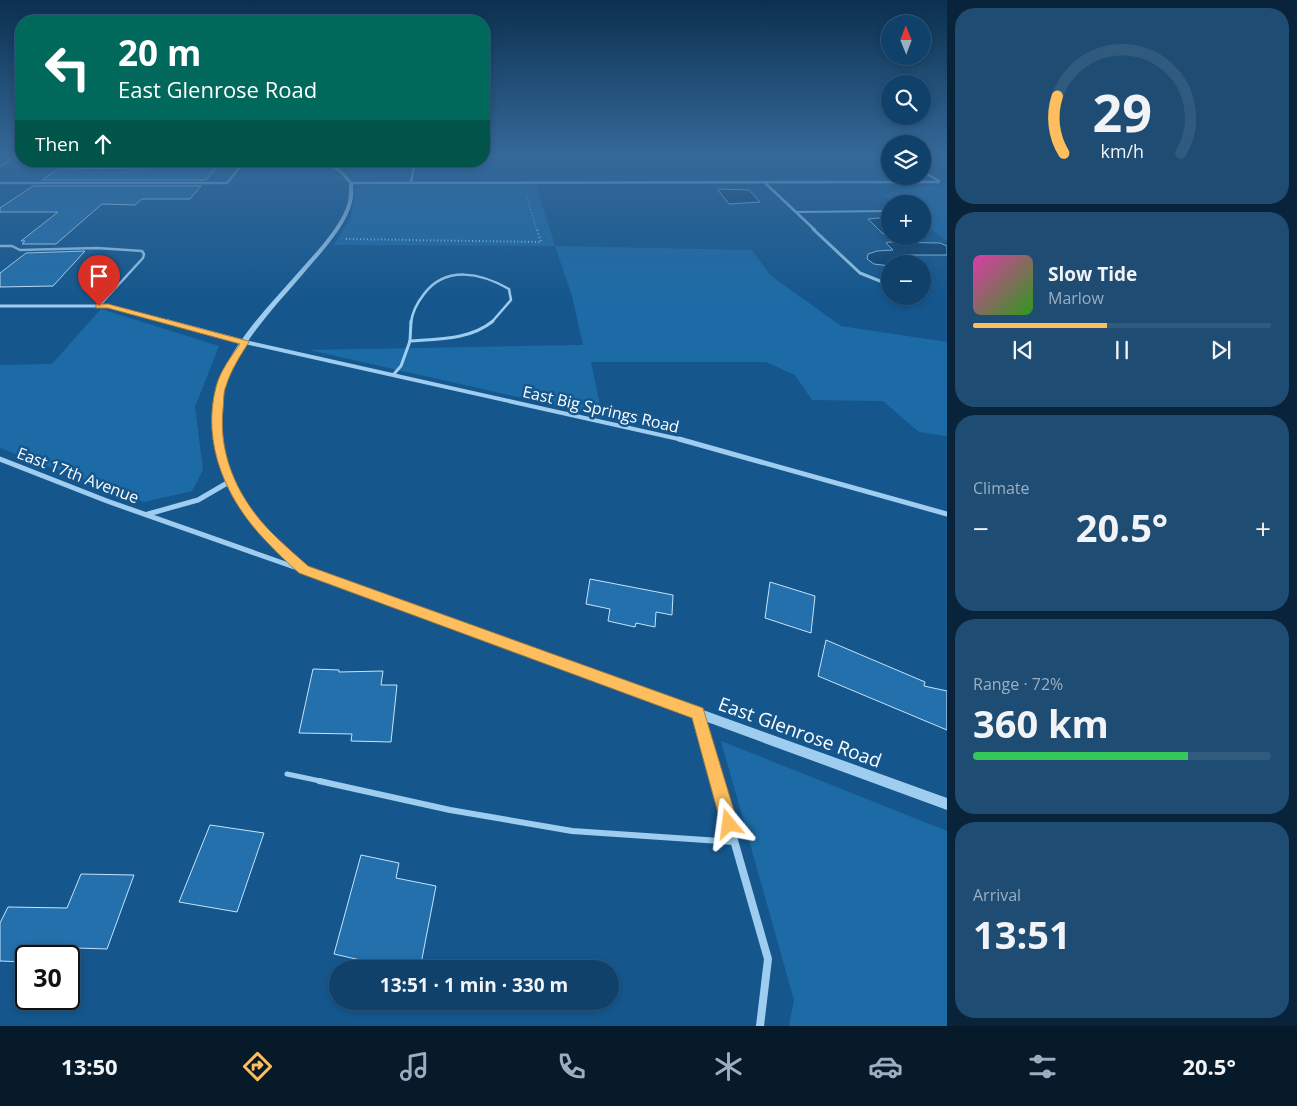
<!DOCTYPE html>
<html lang="en">
<head>
<meta charset="utf-8">
<style>
	:root { --surface:#10416a; --page:#1e4c72; --text:#f1f3f6; --muted:#9cafc1; --line:#305a7e; --accent:#ffbe5e }
	body { margin:0; font-family:"Open Sans",sans-serif; background:var(--page); color:var(--text); height:100vh; display:flex; flex-direction:column; font-size:19px; white-space:nowrap }
	* { box-sizing:border-box; margin:0 }
	p { font-size:16px; color:var(--muted) }
	.icon { flex:none; width:28px; height:28px; fill:none; stroke:currentColor; stroke-width:2; stroke-linecap:round; stroke-linejoin:round }
	.map { position:relative; flex:1; overflow:hidden }
	.drawer { display:flex; flex-direction:column; gap:8px; padding:8px; background:#09243a; width:350px }
	.drawer>* { flex:none }
	.top-card { position:absolute; left:15px; top:15px; width:475px; height:152px; border-radius:20px; box-shadow:0 2px 8px #0003,0 0 0 1px var(--line); background:#00695c; color:#fff; overflow:hidden }
	.needle { width:32px; rotate:359deg }
	.fabs { position:absolute; left:881px; top:15px; display:grid; gap:10px }
	.fabs a { display:grid; place-items:center; width:50px; height:50px; border-radius:50%; background:var(--surface); box-shadow:0 2px 8px #0003,0 0 0 1px var(--line); font-size:25px }
	.speed { position:absolute; left:15px; top:945px; display:flex; gap:10px; font-size:25px; font-weight:700; text-align:center }
	.speed>* { display:grid; place-content:center; width:65px; height:65px; border-radius:50%; background:var(--surface); box-shadow:0 2px 8px #0003,0 0 0 1px var(--line); line-height:1 }
	.speed .limit { border:2px solid #111; border-radius:8px; background:#fff; color:#111 }
	.pin { position:absolute; display:grid; place-items:center; width:42px; height:42px; color:#fff; margin:-51px -21px; border-radius:50% 50% 50% 0; rotate:-45deg; box-shadow:0 0 5px #0007 }
	.pin .icon { rotate:45deg }
	.me { position:absolute; width:55px; margin:-28px; rotate:344deg; stroke-linejoin:round; filter:drop-shadow(0 0 4px #0008) }
	.turn { display:flex; align-items:center; gap:18px; height:105px; padding:0 20px; font-size:22px }
	.turn .icon { width:65px; height:65px; stroke-width:2.5 }
	.turn b { display:block; font-size:35px; line-height:42px }
	.then { display:flex; align-items:center; height:48px; padding:0 20px; background:#0003; gap:10px; font-size:19px }
	.big { font-size:38px; font-weight:700; line-height:1.1 }
	.drawer .tile { flex:1; display:flex; flex-direction:column; justify-content:center; gap:8px; min-width:0; padding:0 18px; border-radius:20px; background:var(--page) }
	.drawer .dial { align-items:center; gap:0 }
	.dial svg { height:130px; overflow:visible; fill:none; stroke:var(--line); stroke-width:7; stroke-linecap:round; text-anchor:middle }
	.dial text { fill:var(--text); stroke:none }
	.song { display:flex; align-items:center; gap:15px }
	.cover { width:60px; height:60px; border-radius:8px; background:linear-gradient(135deg,hsl(320 70% 55%),hsl(110 70% 35%)) }
	.played { height:5px; border-radius:2px; background:linear-gradient(90deg,var(--accent) 45%,var(--line) 45%) }
	.keys { display:flex; justify-content:space-around; direction:ltr }
	.heat { display:flex; justify-content:space-between; align-items:center; font-size:28px; direction:ltr }
	.charge { height:8px; border-radius:4px; background:linear-gradient(90deg,#34c759 72%,var(--line) 0) }
	.trip { position:absolute; left:329px; top:960px; width:290px; height:50px; border-radius:25px; background:var(--surface); box-shadow:0 2px 8px #0003,0 0 0 1px var(--line); font-weight:700; line-height:50px; text-align:center }
	.tab-bar { display:flex; height:80px; justify-content:space-around; align-items:center; background:#061a2a; color:var(--muted) }
	.tab-bar .icon { width:35px; height:35px }
	.tab-bar .active { color:var(--accent) }
	.tab-bar b { font-size:22px; color:var(--text) }
	main { display:flex; flex:1; min-height:0 }
	.map>svg:first-child { display:block }
</style>
</head>
<body>
<main>
<div class="map">
<svg width="947" height="1026" viewBox="0 0 947 1026">
	<rect width="100%" height="100%" fill="#15578d"/>
	<g fill="#1d6ba6">
		<path d="M536,184L555,246L752,250L770,275L841,326L947,342V436L919,432L883,401L812,400L795,375L766,362H591L602,416L309,350L583,345L572,296L555,246L334,245L351,217L356,188L364,185Z"/>
		<path d="M947,185V241L923,223L922,204H895L885,196C903,185 926,186 947,185Z"/>
		<path d="M101,309L219,346L195,407L203,470L192,491L144,502L0,448V365L52,364Z"/>
		<path d="M721,741L947,831V1026H789L794,1000Z"/>
	</g>
	<g fill="#0d3f69" stroke="#91caf3">
		<path d="M721,189L749,190L760,202L729,204L718,190Z"/>
		<path d="M890,217V236L882,233L868,219Z"/>
		<path d="M888,242L940,243L947,246V255H904L896,264H890V266L874,264L867,259L868,254L877,251L893,250L886,243Z"/>
	</g>
	<g fill="#2370ac" stroke="#c5e4fb">
		<path d="M217,167L206,180H42L58,169Z"/>
		<path d="M33,186H201L190,199H142L135,205L102,204L56,244H22L25,241H21L58,212H0V208Z"/>
		<path d="M85,251L53,286L0,287V273L26,253Z"/>
		<path d="M590,579L673,595L672,615L656,612L655,627L636,623L635,627L608,621L610,609L586,604Z"/>
		<path d="M770,582L815,596L811,633L765,618Z"/>
		<path d="M826,640L925,682L924,686L947,691V730L818,676Z"/>
		<path d="M313,669L339,670V672L383,671L381,685H397L391,742L351,741L352,734L299,733Z"/>
		<path d="M210,825L264,833L237,912L179,902Z"/>
		<path d="M361,855L399,863L396,878L436,886L420,969H400L334,954Z"/>
		<path d="M81,874L134,875L107,949L78,948L75,956H26V962L0,961V923L8,907L67,908Z"/>
	</g>
	<g fill="none" stroke-linecap="round" stroke-linejoin="round">
		<path stroke="#9fcdf0" stroke-width="1" stroke-dasharray="1 2" stroke-linecap="butt" d="M526,195L537,230"/>
		<path stroke="#9fcdf0" stroke-width="2" stroke-dasharray="1 2.5" stroke-linecap="butt" d="M346,239L541,242L537,229"/>
		<path stroke="#9fcdf0" stroke-width="2" d="M796,212L890,211"/>
		<g stroke="#9fcdf0" stroke-width="2.5">
			<path d="M0,246H12L20,250L97,248L142,251L144,254L143,258L99,306"/>
			<path d="M411,323C412,312 417,303 424,294C446,265 481,273 509,289L511,300L491,323"/>
		</g>
		<g stroke="#9fcdf0" stroke-width="3">
			<path d="M410,341L411,321"/>
			<path d="M410,341C438,339 470,340 493,321"/>
			<path d="M393,375L401,366L410,341"/>
		</g>
		<path stroke="#9fcdf0" stroke-width="5" d="M287,774L325,782"/>
		<path stroke="#9fcdf0" stroke-width="6" d="M319,781L450,810L572,831L735,842"/>
		<g stroke="#9fcdf0" stroke-width="2.5">
			<path d="M0,166L15,157"/>
			<path d="M922,171L939,181"/>
			<path d="M411,182L415,161"/>
			<path d="M764,182L815,230"/>
			<path d="M0,183H227L245,161"/>
			<path d="M351,183L939,182"/>
		</g>
		<g stroke="#9fcdf0" stroke-width="3">
			<path d="M813,229L860,273L890,285"/>
			<path d="M0,306H108L171,323"/>
		</g>
		<path stroke="#9fcdf0" stroke-width="4" d="M166,321L245,342L683,440"/>
		<g stroke="#9fcdf0" stroke-width="5">
			<path d="M679,439L947,514"/>
			<path d="M0,459L107,501L300,569"/>
			<path d="M148,514L198,500L229,482"/>
		</g>
		<path stroke="#9fcdf0" stroke-width="6" d="M698,713L718,782"/>
		<path stroke="#9fcdf0" stroke-width="8" d="M717,781L768,959L760,1026"/>
		<path fill="#9fcdf0" fill-rule="evenodd" d="M323,161C335,161 346,175 353,183C353,189 354,196 352,202C347,224 323,251 308,268C282,299 253,328 234,364C224,384 220,405 221,427C224,493 261,525 307,567L947,798V810L301,573C256,531 216,493 213,428C213,411 214,392 221,376C239,334 274,301 303,267C318,250 342,225 348,202C349,196 349,189 349,183L340,173Z"/>
	</g>
	<linearGradient id="sky" x2="0" y2="1"><stop stop-color="#0c304e"/><stop offset="0.52" stop-color="#35699a"/><stop offset="1" stop-color="#35699a" stop-opacity="0"/></linearGradient>
	<rect width="947" height="301" fill="url(#sky)"/>
	<path fill="#ffbe5e" stroke="#a67c3d" d="M96,304H108L248,341L249,342C240,356 231,370 226,386C223,393 224,401 223,409C218,457 240,502 274,535C285,546 297,556 308,566L703,708L738,824L735,830L729,832L723,830L721,824L692,718L299,573C288,563 276,552 266,541C227,501 201,444 216,387C220,371 231,357 240,344L108,308H96Z"/>
	<g text-anchor="middle" stroke-width="5" stroke-linejoin="round" paint-order="stroke">
		<g font-size="16" fill="#fff" stroke="#15578d">
			<text transform="translate(601 409) rotate(13)" y="6">East Big Springs Road</text>
			<text transform="translate(78 475) rotate(21)" y="6">East 17th Avenue</text>
		</g>
		<g font-size="19" fill="#fff" stroke="#15578d">
			<text transform="translate(800 732) rotate(20)" y="7">East Glenrose Road</text>
		</g>
	</g>
</svg>
<div class="fabs">
<a><svg class="needle" viewBox="-14 -14 28 28"><path d="M0-13l5 13h-10z" fill="#e53935"/><path d="M0 13l5-13h-10z" fill="#9cafc1"/></svg></a>
<a><svg class="icon" aria-label="search" viewBox="0 0 24 24"><circle cx="10" cy="10" r="6"/><path d="M15 15l6 6"/></svg></a>
<a><svg class="icon" aria-label="layers" viewBox="0 0 24 24"><path d="M12 4l9 5-9 5-9-5zM3 14l9 5 9-5"/></svg></a>
<a>+</a>
<a>−</a>
</div>
<div class="speed"><div class="limit">30</div></div>
<div class="pin" style="left:99px;top:306px;background:#d93025"><svg class="icon" aria-label="arrive" viewBox="0 0 24 24"><path d="M6 21V4h12l-3 4 3 4H6"/></svg></div>
<svg class="me" style="left:729px;top:824px" viewBox="-20 -20 40 40"><path d="M0-17L14 15 0 8-14 15z" fill="#ffbe5e" stroke="#fff" stroke-width="4"/></svg>
<div class="trip">13:51 · 1 min · 330 m</div>
<div class="top-card">
<div class="turn"><svg class="icon" aria-label="left" viewBox="0 0 24 24"><path d="M17 20v-9H6M10 6l-5 5 5 5"/></svg><div><b>20 m</b>East Glenrose Road</div></div>
<div class="then">Then<svg class="icon" aria-label="ahead" viewBox="0 0 24 24"><path d="M12 20V5M6 11l6-6 6 6"/></svg></div>
</div>
</div>
<section class="drawer">
<div class="tile dial"><svg viewBox="0 0 100 80">
<path d="M14 69A42 42 0 1 1 86 69"/>
<path d="M14 69A42 42 0 0 1 10 34" stroke="#ffbe5e"/>
<text x="50" y="56" font-size="32" font-weight="700">29</text>
<text x="50" y="72" font-size="11">km/h</text>
</svg></div>
<div class="tile">
<div class="song"><i class="cover"></i><div><b>Slow Tide</b><p>Marlow</p></div></div>
<div class="played"></div>
<div class="keys"><svg class="icon" aria-label="previous" viewBox="0 0 24 24"><path d="M18 5L8 12l10 7zM5 5v14"/></svg><svg class="icon" aria-label="pause" viewBox="0 0 24 24"><path d="M8 5v14M16 5v14"/></svg><svg class="icon" aria-label="next" viewBox="0 0 24 24"><path d="M6 5l10 7-10 7zM19 5v14"/></svg></div>
</div>
<div class="tile"><p>Climate</p>
<div class="heat"><a>−</a><b class="big">20.5°</b><a>+</a></div>
</div>
<div class="tile"><p>Range · 72%</p><b class="big">360 km</b><div class="charge"></div></div>
<div class="tile"><p>Arrival</p><b class="big">13:51</b></div>
</section>
</main>
<nav class="tab-bar">
<b>13:50</b>
<svg class="icon active" aria-label="directions" viewBox="0 0 24 24"><path d="M12 3l9 9-9 9-9-9zM9 14v-3h6M13 9l2 2-2 2"/></svg>
<svg class="icon" aria-label="music" viewBox="0 0 24 24"><path d="M9 18V5l10-2v13"/><circle cx="6" cy="18" r="3"/><circle cx="16" cy="16" r="3"/></svg>
<svg class="icon" aria-label="phone" viewBox="0 0 24 24"><path d="M5 4h4l2 5-3 2q2 4 5 5l2-3 5 2v4C11 20 4 13 5 4z"/></svg>
<svg class="icon" aria-label="climate" viewBox="0 0 24 24"><path d="M12 3v18M4 7l16 10M4 17L20 7"/></svg>
<svg class="icon" aria-label="car" viewBox="0 0 24 24"><path d="M5 17H2v-5l4-1 3-4h7l3 4 3 1v5h-3M9 17h6M6 11h13"/><circle cx="7" cy="17" r="2"/><circle cx="17" cy="17" r="2"/></svg>
<svg class="icon" aria-label="filters" viewBox="0 0 24 24"><path d="M4 7h16M4 17h16"/><circle cx="9" cy="7" r="2"/><circle cx="15" cy="17" r="2"/></svg>
<b>20.5°</b>
</nav>
</body>
</html>
